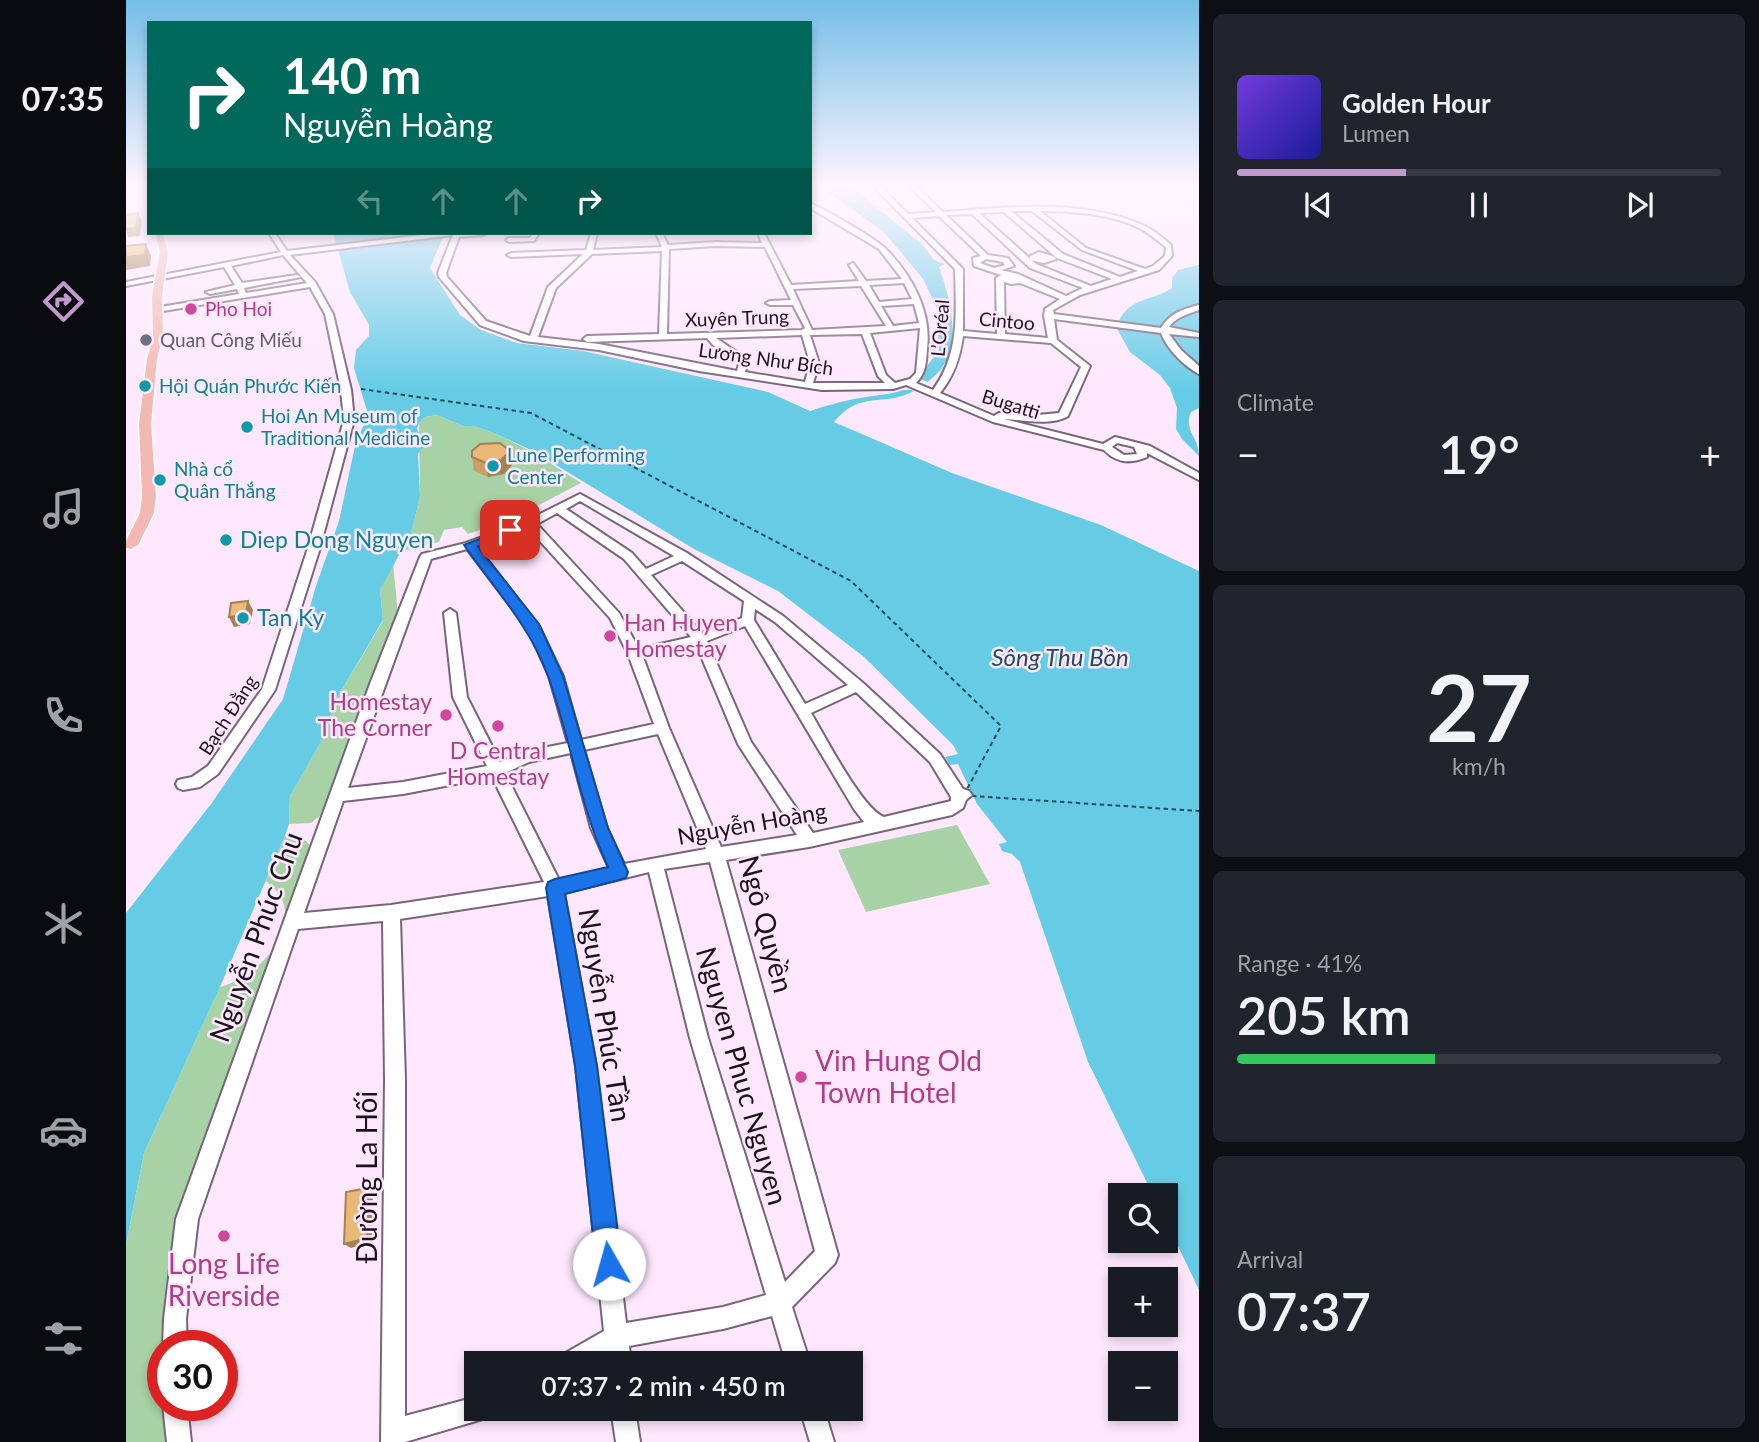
<!DOCTYPE html>
<html lang="en">
<head>
<meta charset="utf-8">
<style>
	:root { --surface:#171b24; --page:#20242c; --text:#f1f3f6; --muted:#9ea1a6; --line:#363941; --accent:#c199cc }
	body { margin:0; font-family:Lato,sans-serif; background:var(--page); color:var(--text); height:100vh; display:flex; flex-direction:column; font-size:26px; white-space:nowrap }
	* { box-sizing:border-box; margin:0 }
	p { font-size:23px; color:var(--muted) }
	.icon { flex:none; width:38px; height:38px; fill:none; stroke:currentColor; stroke-width:2; stroke-linecap:round; stroke-linejoin:round }
	.map { position:relative; flex:1; overflow:hidden }
	.panel { display:flex; flex-direction:column; gap:14px; padding:14px; background:#0d0f14; width:560px }
	.panel>* { flex:none }
	.banner { position:absolute; left:21px; top:21px; width:665px; height:214px; border-radius:0px; box-shadow:0 4px 10px #0003; background:#00695c; color:#fff; overflow:hidden }
	.controls { position:absolute; left:982px; top:1183px; display:grid; gap:14px }
	.controls a { display:grid; place-items:center; width:70px; height:70px; border-radius:0px; background:var(--surface); box-shadow:0 4px 10px #0003; font-size:35px }
	.speed { position:absolute; left:21px; top:1330px; display:flex; gap:14px; font-size:35px; font-weight:700; text-align:center }
	.speed>* { display:grid; place-content:center; width:91px; height:91px; border-radius:50%; background:var(--surface); box-shadow:0 4px 10px #0003; line-height:1 }
	.speed .limit { border:10px solid #d22; background:#fff; color:#111 }
	.pin { position:absolute; display:grid; place-items:center; width:60px; height:60px; color:#fff; margin:-30px; border-radius:14px; box-shadow:0 4px 10px #0006 }
	.me { position:absolute; width:77px; margin:-38px; rotate:353deg; stroke-linejoin:round; filter:drop-shadow(0 0 5px #0008) }
	.turn { display:flex; align-items:center; gap:24px; height:147px; padding:0 21px; font-size:32px }
	.turn .icon { width:91px; height:91px; stroke-width:2.5 }
	.turn b { display:block; font-size:49px; line-height:60px }
	.lanes { display:flex; align-items:center; height:66px; padding:0 21px; background:#0003; justify-content:center; gap:35px; direction:ltr }
	.lanes .off { opacity:.35 }
	.big { font-size:52px; font-weight:600; line-height:1.1 }
	.panel .widget { flex:1; display:flex; flex-direction:column; justify-content:center; gap:10px; min-width:0; padding:0 24px; border-radius:10px; background:var(--page) }
	.panel .dial { align-items:center; gap:0 }
	.dial b { font-size:91px; line-height:1 }
	.song { display:flex; align-items:center; gap:21px }
	.cover { width:84px; height:84px; border-radius:10px; background:linear-gradient(135deg,hsl(260 70% 55%),hsl(240 70% 35%)) }
	.played { height:7px; border-radius:4px; background:linear-gradient(90deg,var(--accent) 35%,var(--line) 35%) }
	.keys { display:flex; justify-content:space-around; direction:ltr }
	.heat { display:flex; justify-content:space-between; align-items:center; font-size:38px; direction:ltr }
	.charge { height:10px; border-radius:5px; background:linear-gradient(90deg,#34c759 41%,var(--line) 0) }
	.trip { position:absolute; left:338px; top:1351px; width:399px; height:70px; border-radius:0px; background:var(--surface); box-shadow:0 4px 10px #0003; font-weight:600; line-height:70px; text-align:center }
	main { display:flex; flex:1; min-height:0 }
	.dock { display:flex; flex-direction:column; width:126px; justify-content:space-around; align-items:center; background:#090b0e; color:var(--muted) }
	.dock .icon { width:49px; height:49px }
	.dock .on { color:var(--accent) }
	.dock b { font-size:32px; color:var(--text) }
	.map>svg:first-child { display:block }
</style>
</head>
<body>
<main>
<nav class="dock">
<b>07:35</b>
<svg class="icon on" aria-label="directions" viewBox="0 0 24 24"><path d="M12 3l9 9-9 9-9-9zM9 14v-3h6M13 9l2 2-2 2"/></svg>
<svg class="icon" aria-label="music" viewBox="0 0 24 24"><path d="M9 18V5l10-2v13"/><circle cx="6" cy="18" r="3"/><circle cx="16" cy="16" r="3"/></svg>
<svg class="icon" aria-label="phone" viewBox="0 0 24 24"><path d="M5 4h4l2 5-3 2q2 4 5 5l2-3 5 2v4C11 20 4 13 5 4z"/></svg>
<svg class="icon" aria-label="climate" viewBox="0 0 24 24"><path d="M12 3v18M4 7l16 10M4 17L20 7"/></svg>
<svg class="icon" aria-label="car" viewBox="0 0 24 24"><path d="M5 17H2v-5l4-1 3-4h7l3 4 3 1v5h-3M9 17h6M6 11h13"/><circle cx="7" cy="17" r="2"/><circle cx="17" cy="17" r="2"/></svg>
<svg class="icon" aria-label="filters" viewBox="0 0 24 24"><path d="M4 7h16M4 17h16"/><circle cx="9" cy="7" r="2"/><circle cx="15" cy="17" r="2"/></svg>
</nav>
<div class="map">
<svg width="1073" height="1442" viewBox="0 0 1073 1442">
	<rect width="100%" height="100%" fill="#ffe8fe"/>
	<g fill="#a7d2a5">
		<path d="M311,415L337,426H347L368,433L407,452L455,483L388,518L342,534L336,527L318,530L313,542L273,552L286,531L294,496L293,423L299,417Z"/>
		<path d="M267,563L272,614L196,814L185,823L163,824L164,796L200,733L208,703L257,621L254,590Z"/>
		<path d="M831,825L864,884L740,912L712,850Z"/>
		<path d="M159,836H175L187,848L66,1182L37,1346V1405L41,1442H0V1245L18,1153L94,987C126,979 170,939 157,902C154,893 147,887 140,881Z"/>
	</g>
	<g fill="#66cce6">
		<path d="M695,187H726L797,245L808,260L819,264L813,267C823,295 835,337 818,365C814,372 807,377 802,382L792,378L813,350L811,308L797,279L758,232Z"/>
		<path d="M207,233H312L317,237L304,268L334,315L355,330L391,343L457,351L642,392L684,411C714,401 731,398 761,394C771,393 779,387 788,391C757,408 735,389 708,422L826,473L975,525L1073,571V1290L1040,1221V1195H1027L962,1062L894,862L886,854L876,851L873,844L881,842L851,804L832,764L824,765L819,757L832,754L827,745L738,657L652,591L568,549L407,451L368,433L347,426H337L311,415L299,417L293,423L291,429L294,435L302,440L292,454L294,496L286,531L254,590L257,620L208,703L200,733L164,796L163,824L159,836L94,987L18,1153L0,1245V913L85,804L157,699L190,586L213,521L229,446L242,414L228,368L230,350L243,336V325L224,292Z"/>
		<path d="M1073,265V408L1065,412C1057,431 1073,436 1073,456L1056,439L1050,429L1051,408L1044,388L1034,375L1004,352L990,327C1002,296 1023,303 1046,288V278L1052,270Z"/>
	</g>
	<g fill="none" stroke-linecap="round" stroke-linejoin="round">
		<g stroke="#224f5b" stroke-width="2" stroke-dasharray="4.5 3.5" stroke-linecap="butt">
			<path d="M235,389L405,413L725,581L875,726L840,791"/>
			<path d="M846,796L1073,811"/>
		</g>
		<g stroke="#786578" stroke-width="4">
			<g id="minor">
				<path d="M748,187H755L782,214L810,212L785,188L791,187L817,212C883,207 957,198 1019,226C1028,230 1037,238 1045,245L1046,256L1033,270L954,295L927,310L928,314L1035,328C1044,313 1057,309 1073,305V310C1062,314 1050,317 1043,327L1073,333V337L1043,334L1055,350L1073,366V374C1058,366 1041,349 1035,333L928,319L931,340L964,366L942,416C926,426 897,420 878,419L977,444L989,437L1024,446L1073,473V480L1021,453V457C1005,464 990,463 978,450L867,422L780,385L767,389L696,390L573,371L473,350L398,341L354,325L313,277L312,273L327,235L164,255L189,282L207,314L225,390L228,420L193,551L149,690L92,774L74,787L57,790L52,788L50,784L52,780L66,777L82,766L136,689L181,551L218,420L215,390L199,314L184,287L31,312H28V308L113,294L111,289L84,294L80,292L109,285L98,267L0,286V282L155,252L143,233H149L161,251L314,233H360L357,235L333,237L320,273L321,277L360,321L404,336L422,287L457,254L385,257L381,255L385,253L460,250L465,233H471L467,250L536,247L530,233H536L542,245L590,242L636,243L632,233H638L665,285L733,281L723,265L727,263L740,281L776,279L753,249L684,208V203C700,210 747,237 759,248C785,274 806,311 801,349C800,363 800,373 790,383L807,390C834,353 830,313 829,269ZM885,211H906L956,250L1012,271L994,277L937,254ZM914,211C948,211 988,214 1017,230C1025,235 1032,241 1040,247L1039,256L1027,266L1019,269L960,248ZM878,212L931,258L986,279L965,286L910,264L853,213ZM846,214L904,268L957,288L940,296L892,274L875,270L888,266L882,258L862,255L820,215ZM813,216L855,256L847,258L848,266L875,275L870,278L871,334L837,331V269L786,218ZM590,246L639,247L665,300L644,301L640,303L644,305H667L679,328L676,330L541,334L543,249ZM536,251L533,334L461,336L457,339L461,342L581,338L587,345L610,361L613,364L611,371L473,344L412,337L430,288L466,254ZM157,255L181,283L120,293L118,288L175,277L171,275L116,283L105,266ZM860,259L877,262L879,265L868,268L854,263ZM878,282L885,284L894,283L934,299L919,309L918,316L922,338L879,334ZM778,283L786,299L753,302L743,285ZM735,286L760,326L686,330L667,289ZM788,304L793,323L767,326L755,306ZM794,328L790,373L784,379L769,383L760,375L744,333ZM736,334L752,376L759,383H687L693,363L684,335ZM676,335L684,363L679,382L619,372L621,364L612,353L590,338ZM837,336L925,343L955,367L933,413L911,415L873,413L868,416L814,393C828,376 834,358 837,336ZM991,443L1008,447L1011,454L998,455L986,447Z"/>
				<path d="M407,233H413L408,241L383,242L380,240L383,238H404Z"/>
				<path d="M913,252L929,257L930,259L918,263L904,260V256Z"/>
				<path d="M454,494L561,553L657,616L737,683L814,754L837,789L843,791L846,795L840,800L837,808L826,815L683,847L600,860L712,1255L709,1263L666,1307L684,1363H660L646,1316L597,1329L503,1346L505,1363H481L480,1355L466,1363H432L436,1355L478,1331L450,1066L422,896L274,919L279,1080V1416L350,1397V1409H362L359,1418L350,1421L279,1442H255L259,1080L257,921L172,929L72,1219L60,1319L61,1346H37L38,1319L50,1219L244,684L294,557L296,554L340,543L400,521ZM454,501L548,556L520,569L506,553L440,509ZM431,513L498,559L565,637L513,649L493,613L411,524ZM402,528L484,618L502,654L528,724L455,740L437,676L414,628L351,546ZM341,549L402,629L423,676L442,743L401,751L374,762L341,697L330,613L324,609L318,613L327,697L361,766L277,782L222,788L305,559ZM556,561L618,601L616,618L576,633L525,575ZM629,609L649,622L722,685L679,704L628,620ZM619,626L728,809L738,822L687,833L625,742L581,641ZM570,644L612,744L671,835L595,847L543,728L517,657ZM730,692L804,762L825,797V801L758,817C736,809 699,736 685,713ZM532,734L580,849L498,864L481,828L458,750ZM445,753L465,828L483,868L433,880L379,773L403,762ZM366,777L418,882L265,905L178,913L217,801L277,794ZM584,862L689,1251L659,1282L582,1038L538,869ZM523,872L564,1038L640,1295L597,1307L500,1323L470,1066L438,893Z"/>
				<path d="M37,1405H61L65,1442H41Z"/>
				<path d="M485,1409H509L514,1442H490Z"/>
				<path d="M674,1409H698L708,1442H684Z"/>
			</g>
		</g>
		<g stroke="#fff" stroke-width="3">
			<path id="major" d="M29,233H37L42,252L36,296L37,336L31,359L25,424L30,496L28,513L12,545L5,549L0,548V541L14,513L16,496L13,424L21,359L27,336L26,296L34,252Z"/>
		</g>
		<use href="#minor" fill="#fff" fill-rule="evenodd"/>
		<use href="#major" fill="#f2b9b3" fill-rule="evenodd"/>
	</g>
	<path fill="#ca9f66" d="M346,457L386,465L378,474L362,477L348,471Z"/>
	<g fill="#a48253">
		<path d="M12,213L16,221L14,236L2,237L0,229Z"/>
		<path d="M20,244L25,256L24,266L0,270V257Z"/>
		<path d="M384,451L386,465L378,474L362,477L360,463Z"/>
		<path d="M122,601L127,610L124,624L108,627L103,617Z"/>
		<path d="M242,1188L247,1192L246,1242L225,1248L218,1244Z"/>
	</g>
	<g fill="#ebb977" stroke="#a48253" stroke-width="2">
		<path d="M12,213L10,228L0,229V215Z"/>
		<path d="M20,244L19,255L0,257V246Z"/>
		<path d="M374,443L384,451L375,460L360,463L346,457V451L354,444Z"/>
		<path d="M122,601L120,615L103,617L105,603Z"/>
		<path d="M242,1188L241,1238L218,1244L220,1192Z"/>
	</g>
	<linearGradient id="sky" x2="0" y2="1"><stop stop-color="#74bee7"/><stop offset="0.48" stop-color="#fff5ff"/><stop offset="1" stop-color="#fff5ff" stop-opacity="0"/></linearGradient>
	<rect width="1073" height="389" fill="url(#sky)"/>
	<path fill="#1a73e8" stroke="#114b97" stroke-width="2" d="M384,527L388,528V533L352,547L413,624L437,676L482,828L502,872L500,878L493,880L439,894L471,1066L496,1264L492,1273L483,1277L474,1273L470,1264L449,1066L420,888L422,882L429,879L482,867C453,804 445,740 422,676C404,626 368,588 338,545Z"/>
	<g fill="#d1479c" stroke="#ffe8fe" stroke-width="2.5">
		<circle cx="65" cy="309" r="7"/>
		<circle cx="484" cy="636" r="7"/>
		<circle cx="320" cy="715" r="7"/>
		<circle cx="372" cy="726" r="7"/>
		<circle cx="675" cy="1077" r="7"/>
		<circle cx="98" cy="1236" r="7"/>
	</g>
	<circle fill="#6b7280" stroke="#ffe8fe" stroke-width="2.5" cx="20" cy="340" r="7"/>
	<g fill="#0f9aa8" stroke="#ffe8fe" stroke-width="2.5">
		<circle cx="19" cy="386" r="7"/>
		<circle cx="121" cy="427" r="7"/>
		<circle cx="367" cy="466" r="7"/>
		<circle cx="34" cy="480" r="7"/>
		<circle cx="100" cy="540" r="7"/>
		<circle cx="117" cy="618" r="7"/>
	</g>
	<g text-anchor="middle" stroke-width="5" stroke-linejoin="round" paint-order="stroke">
		<g font-size="19" fill="#b23c85" stroke="#ffe8fe" text-anchor="start">
			<text x="79" y="316">Pho Hoi</text>
		</g>
		<g font-size="19" fill="#1b131b" stroke="#ffe8fe">
			<text transform="translate(611 318) rotate(-2)" y="7">Xuyên Trung</text>
			<text transform="translate(881 321) rotate(5)" y="7">Cintoo</text>
			<text transform="translate(814 328) rotate(-85)" y="7">L’Oréal</text>
			<text transform="translate(640 359) rotate(8)" y="7">Lương Như Bích</text>
			<text transform="translate(885 404) rotate(17)" y="7">Bugatti</text>
			<text transform="translate(102 715) rotate(-57)" y="7">Bạch Đằng</text>
		</g>
		<g font-size="19" fill="#5b616d" stroke="#ffe8fe" text-anchor="start">
			<text x="34" y="347">Quan Công Miếu</text>
		</g>
		<g font-size="19" fill="#0d838f" stroke="#ffe8fe" text-anchor="start">
			<text x="33" y="393">Hội Quán Phước Kiến</text>
			<text x="135" y="423">Hoi An Museum of<tspan x="135" dy="22">Traditional Medicine</tspan></text>
			<text x="381" y="462">Lune Performing<tspan x="381" dy="22">Center</tspan></text>
			<text x="48" y="476">Nhà cổ<tspan x="48" dy="22">Quân Thắng</tspan></text>
		</g>
		<g font-size="23" fill="#0d838f" stroke="#ffe8fe" text-anchor="start">
			<text x="114" y="548">Diep Dong Nguyen</text>
			<text x="131" y="626">Tan Ky</text>
		</g>
		<g font-size="23" fill="#b23c85" stroke="#ffe8fe" text-anchor="start">
			<text x="498" y="631">Han Huyen<tspan x="498" dy="26">Homestay</tspan></text>
			<text x="306" y="710" text-anchor="end">Homestay<tspan x="306" dy="26">The Corner</tspan></text>
			<text x="372" y="759" text-anchor="middle">D Central<tspan x="372" dy="26">Homestay</tspan></text>
		</g>
		<g font-size="23" fill="#1b131b" stroke="#ffe8fe">
			<text transform="translate(626 824) rotate(-10)" y="8">Nguyễn Hoàng</text>
		</g>
		<g font-size="24" font-style="italic" fill="#224f5b" stroke="#ffe8fe">
			<text x="934" y="666">Sông Thu Bồn</text>
		</g>
		<g font-size="28" fill="#1b131b" stroke="#ffe8fe">
			<text transform="translate(640 924) rotate(75)" y="10">Ngô Quyền</text>
			<text transform="translate(130 937) rotate(-70)" y="10">Nguyễn Phúc Chu</text>
			<text transform="translate(479 1015) rotate(81)" y="10">Nguyễn Phúc Tần</text>
			<text transform="translate(616 1076) rotate(74)" y="10">Nguyen Phuc Nguyen</text>
			<text transform="translate(241 1177) rotate(-90)" y="10">Đường La Hối</text>
		</g>
		<g font-size="28" fill="#b23c85" stroke="#ffe8fe" text-anchor="start">
			<text x="689" y="1071">Vin Hung Old<tspan x="689" dy="32">Town Hotel</tspan></text>
			<text x="98" y="1274" text-anchor="middle">Long Life<tspan x="98" dy="32">Riverside</tspan></text>
		</g>
	</g>
</svg>
<div class="controls">
<a><svg class="icon" aria-label="search" viewBox="0 0 24 24"><circle cx="10" cy="10" r="6"/><path d="M15 15l6 6"/></svg></a>
<a>+</a>
<a>−</a>
</div>
<div class="speed"><div class="limit">30</div></div>
<div class="pin" style="left:384px;top:530px;background:#d93025"><svg class="icon" aria-label="arrive" viewBox="0 0 24 24"><path d="M6 21V4h12l-3 4 3 4H6"/></svg></div>
<svg class="me" style="left:483px;top:1264px" viewBox="-20 -20 40 40"><circle r="19" fill="#fff"/><path d="M0-13L10 11 0 6-10 11z" fill="#1a73e8"/></svg>
<div class="trip">07:37 · 2 min · 450 m</div>
<div class="banner">
<div class="turn"><svg class="icon" aria-label="right" viewBox="0 0 24 24"><path d="M7 20v-9h11M14 6l5 5-5 5"/></svg><div><b>140 m</b>Nguyễn Hoàng</div></div>
<div class="lanes"><svg class="icon off" aria-label="left" viewBox="0 0 24 24"><path d="M17 20v-9H6M10 6l-5 5 5 5"/></svg><svg class="icon off" aria-label="ahead" viewBox="0 0 24 24"><path d="M12 20V5M6 11l6-6 6 6"/></svg><svg class="icon off" aria-label="ahead" viewBox="0 0 24 24"><path d="M12 20V5M6 11l6-6 6 6"/></svg><svg class="icon" aria-label="right" viewBox="0 0 24 24"><path d="M7 20v-9h11M14 6l5 5-5 5"/></svg></div>
</div>
</div>
<section class="panel">
<div class="widget">
<div class="song"><i class="cover"></i><div><b>Golden Hour</b><p>Lumen</p></div></div>
<div class="played"></div>
<div class="keys"><svg class="icon" aria-label="previous" viewBox="0 0 24 24"><path d="M18 5L8 12l10 7zM5 5v14"/></svg><svg class="icon" aria-label="pause" viewBox="0 0 24 24"><path d="M8 5v14M16 5v14"/></svg><svg class="icon" aria-label="next" viewBox="0 0 24 24"><path d="M6 5l10 7-10 7zM19 5v14"/></svg></div>
</div>
<div class="widget"><p>Climate</p>
<div class="heat"><a>−</a><b class="big">19°</b><a>+</a></div>
</div>
<div class="widget dial"><b>27</b><p>km/h</p></div>
<div class="widget"><p>Range · 41%</p><b class="big">205 km</b><div class="charge"></div></div>
<div class="widget"><p>Arrival</p><b class="big">07:37</b></div>
</section>
</main>
</body>
</html>
